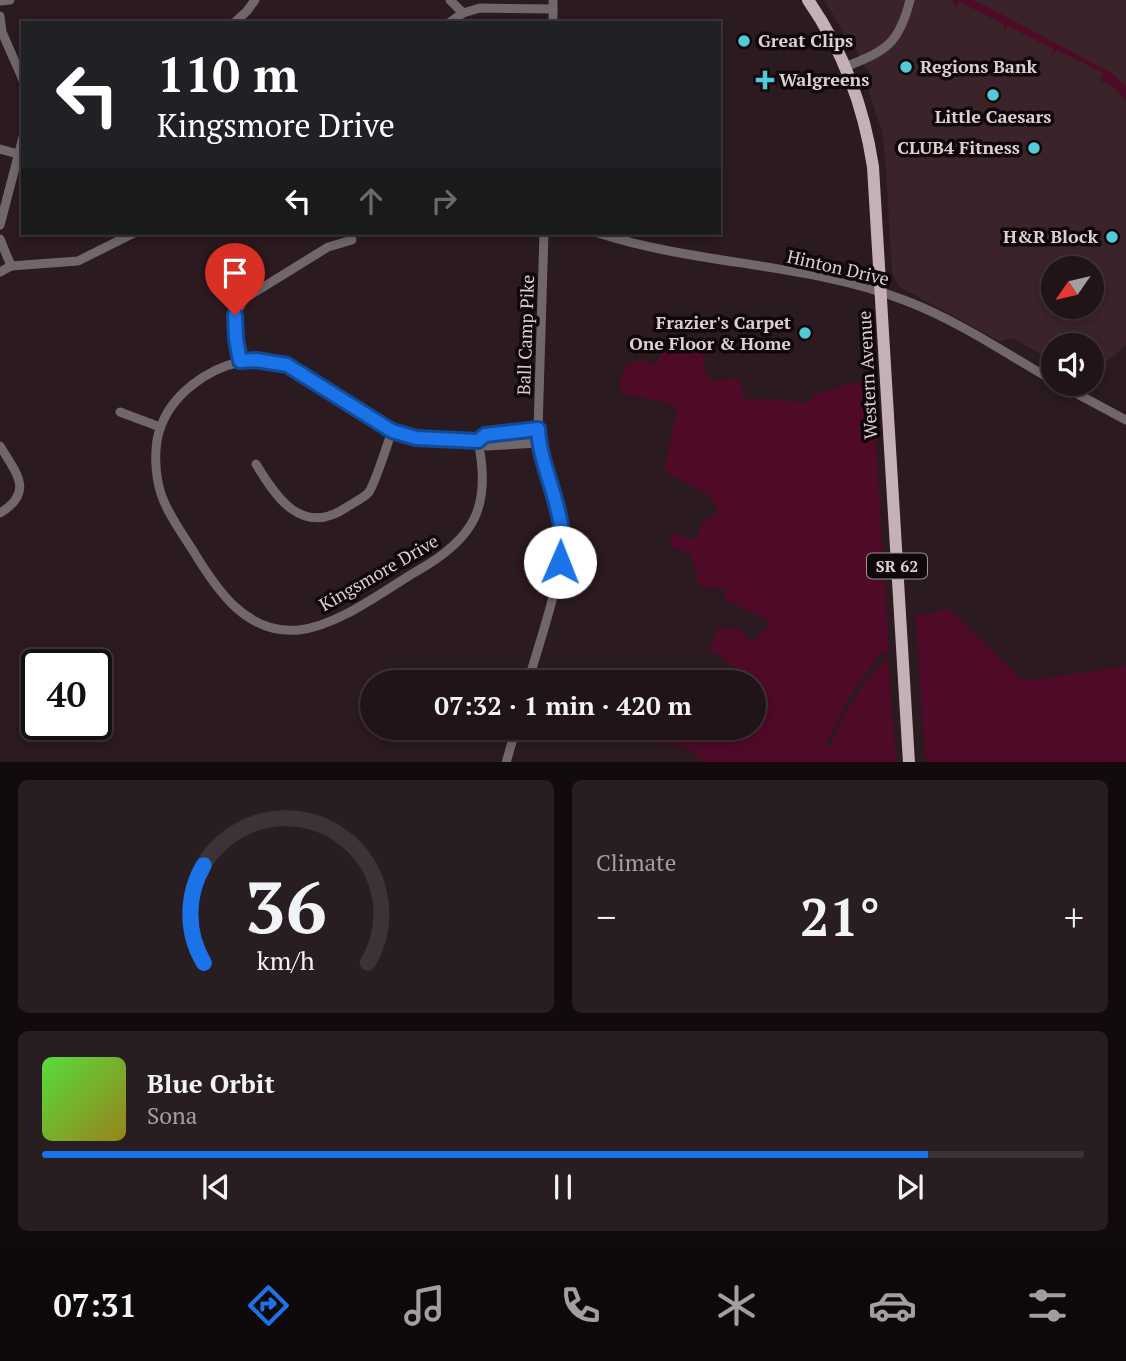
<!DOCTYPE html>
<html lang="en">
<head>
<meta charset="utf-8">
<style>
	:root { --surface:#201417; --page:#281d20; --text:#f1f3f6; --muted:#a29ea1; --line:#3d3336; --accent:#1a73e8 }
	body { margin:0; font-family:"PT Serif",serif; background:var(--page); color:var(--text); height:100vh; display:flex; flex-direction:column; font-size:26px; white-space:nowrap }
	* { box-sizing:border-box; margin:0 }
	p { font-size:23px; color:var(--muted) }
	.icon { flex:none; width:38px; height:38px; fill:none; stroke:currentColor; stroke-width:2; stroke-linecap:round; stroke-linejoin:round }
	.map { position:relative; height:762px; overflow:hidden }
	.details { display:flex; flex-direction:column; gap:18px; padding:18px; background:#120b0d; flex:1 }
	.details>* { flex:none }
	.top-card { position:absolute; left:21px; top:21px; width:700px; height:214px; border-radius:0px; box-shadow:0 4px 10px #0003,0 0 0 2px var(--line); background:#202124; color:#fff; overflow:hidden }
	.needle { width:46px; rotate:236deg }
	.fabs { position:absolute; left:1041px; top:256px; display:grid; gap:14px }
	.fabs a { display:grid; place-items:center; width:63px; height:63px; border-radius:50%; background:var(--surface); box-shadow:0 4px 10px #0003,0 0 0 2px var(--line); font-size:35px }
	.speed { position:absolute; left:21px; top:649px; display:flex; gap:14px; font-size:35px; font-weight:700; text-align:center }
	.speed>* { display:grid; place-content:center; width:91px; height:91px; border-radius:50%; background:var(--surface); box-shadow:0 4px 10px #0003,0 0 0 2px var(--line); line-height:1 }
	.speed .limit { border:4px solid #111; border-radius:10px; background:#fff; color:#111 }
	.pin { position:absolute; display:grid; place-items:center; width:60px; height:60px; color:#fff; margin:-72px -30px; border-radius:50% 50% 50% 0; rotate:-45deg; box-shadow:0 0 7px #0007 }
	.pin .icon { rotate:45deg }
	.me { position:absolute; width:77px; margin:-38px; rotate:1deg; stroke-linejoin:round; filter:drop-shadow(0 0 5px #0008) }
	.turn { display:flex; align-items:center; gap:24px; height:147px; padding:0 21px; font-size:32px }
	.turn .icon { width:91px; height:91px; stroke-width:2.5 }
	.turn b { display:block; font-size:49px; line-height:60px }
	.lanes { display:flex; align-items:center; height:66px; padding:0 21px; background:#0003; justify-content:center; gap:35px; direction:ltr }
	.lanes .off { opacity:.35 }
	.big { font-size:52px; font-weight:800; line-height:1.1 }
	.details .tile { flex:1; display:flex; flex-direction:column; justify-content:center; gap:10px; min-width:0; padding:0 24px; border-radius:10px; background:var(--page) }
	.details .dial { align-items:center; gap:0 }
	.dial svg { height:182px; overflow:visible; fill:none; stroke:var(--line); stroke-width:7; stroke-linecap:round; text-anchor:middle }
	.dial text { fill:var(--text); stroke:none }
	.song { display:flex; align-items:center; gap:21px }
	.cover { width:84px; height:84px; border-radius:10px; background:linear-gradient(135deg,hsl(110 70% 55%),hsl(50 70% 35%)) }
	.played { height:7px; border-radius:4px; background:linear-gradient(90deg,var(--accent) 85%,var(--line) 85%) }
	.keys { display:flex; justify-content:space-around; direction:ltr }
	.heat { display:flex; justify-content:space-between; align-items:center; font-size:38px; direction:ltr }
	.details .tiles { flex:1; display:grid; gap:18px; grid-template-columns:1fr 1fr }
	.tile:last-child { grid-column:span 2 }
	.trip { position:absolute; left:360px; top:670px; width:406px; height:70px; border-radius:35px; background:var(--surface); box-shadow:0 4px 10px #0003,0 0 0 2px var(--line); font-weight:800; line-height:70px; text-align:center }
	.menu { display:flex; height:112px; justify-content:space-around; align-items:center; background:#0d0809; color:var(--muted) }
	.menu .icon { width:49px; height:49px }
	.menu .selected { color:var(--accent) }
	.menu b { font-size:32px; color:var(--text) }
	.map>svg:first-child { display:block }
</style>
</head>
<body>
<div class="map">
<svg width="1126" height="763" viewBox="0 0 1126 763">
	<rect width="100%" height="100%" fill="#2b1a1f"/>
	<path fill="#3a2329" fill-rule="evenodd" d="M824,0H1126V345L1092,374V345H1054L1053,361L1012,338L999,341L898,286L892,272L885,155L882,132L867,85L870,71L866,69L856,50V46L847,38ZM1054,268H1092V306H1054Z"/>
	<g fill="#4e0a27">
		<path d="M953,0H974L1112,73L1126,87V101L1115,88L1100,80L1103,73L1057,50L1052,56L1054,49L1008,26L1003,32L1005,25L959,1L955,8Z"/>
		<path d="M701,345L708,381L741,378L744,401L746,398L810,403L811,395L853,383L872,381L889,652L883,656L882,650L849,698L825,745L830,749C832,731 872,667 888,659L896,762H702C686,743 680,744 656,744L645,732L648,728H754V682H722L734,665L710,650L718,627L738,629L753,642L770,622L723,598L726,590L699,586L691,554L669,546L673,533L695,540L704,520L719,512L710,496L664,471L677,409L661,401L621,394V378L626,365L640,360L657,365L661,349Z"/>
		<path d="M949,609L1024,681L1126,666V762H926L915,616Z"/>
	</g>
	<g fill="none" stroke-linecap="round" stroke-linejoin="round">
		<g stroke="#71676a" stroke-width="9">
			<path d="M450,0L463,13"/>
			<path d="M0,1L10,0"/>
			<path d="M0,16L2,32L23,80"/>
			<path d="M234,23L247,11L255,0"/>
			<path d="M449,23L463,13L480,8L553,9"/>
			<path d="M553,23V0"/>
			<path d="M845,67C885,51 899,45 910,0"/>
			<path d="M0,149L18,154"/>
			<path d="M0,225L23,137"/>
			<path d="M598,233C696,265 809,263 904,300C957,320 1005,353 1054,381"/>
			<path d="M0,239L11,266"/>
			<path d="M0,272L11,266L78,261L134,233"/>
			<path d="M240,361L236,339L235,315L244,299L328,247L352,240"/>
			<path d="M1057,383L1126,420"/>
			<path d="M120,412L160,427"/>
			<path d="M478,441C492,507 474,539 417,571C383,591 338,626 299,630C246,635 216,589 192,549C181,532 168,514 161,494C155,475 153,446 161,426C173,394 207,369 240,362C286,351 332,392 368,415C376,421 385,429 395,432C421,442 451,441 478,441L487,446L539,443"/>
			<path d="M478,441L485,435L538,429"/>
			<path d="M0,446C16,473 35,492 0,513"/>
			<path d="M256,464C277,499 303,537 347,507C353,503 364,498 369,492C376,481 387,445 392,431"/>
			<path d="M528,682C539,643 564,574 562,535C560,498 540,466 538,429L544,233"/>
			<path d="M506,763L516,728"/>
		</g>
		<path stroke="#c4b0b5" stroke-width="12" d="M808,0C842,49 864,107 873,167L909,763"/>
	</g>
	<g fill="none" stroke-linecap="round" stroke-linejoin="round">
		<g stroke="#114b97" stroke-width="18">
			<path id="route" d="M235,315L236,339L240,361L256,360L287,365L392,431L416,438L478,441L485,435L538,429C540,465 559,498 562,534C562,543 560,553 560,562"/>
		</g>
		<use href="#route" stroke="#1a73e8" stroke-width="12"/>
	</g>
	<g fill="#52cbd9" stroke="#0f0709" stroke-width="2.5">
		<circle cx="744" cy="41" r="7"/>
		<circle cx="906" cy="67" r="7"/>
		<path d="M761.5 69.5h7v7h7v7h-7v7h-7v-7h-7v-7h7z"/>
		<circle cx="993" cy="95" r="7"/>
		<circle cx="1034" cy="148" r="7"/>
		<circle cx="1112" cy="237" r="7"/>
		<circle cx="805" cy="333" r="7"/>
	</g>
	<g text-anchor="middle" stroke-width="7" stroke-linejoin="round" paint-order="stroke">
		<rect fill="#0f0709" stroke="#9e9396" stroke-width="2" x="867" y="553.5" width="60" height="25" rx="5"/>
		<g font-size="16" font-weight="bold" fill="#dccfd2">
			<text x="897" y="572">SR 62</text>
		</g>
		<g font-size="18" font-weight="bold" fill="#dccfd2" stroke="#0f0709" text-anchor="start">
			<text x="758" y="47">Great Clips</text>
			<text x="920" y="73">Regions Bank</text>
			<text x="779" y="86">Walgreens</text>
			<text x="993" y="123" text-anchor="middle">Little Caesars</text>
			<text x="1020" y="154" text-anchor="end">CLUB4 Fitness</text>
			<text x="1098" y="243" text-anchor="end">H&amp;R Block</text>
			<text x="791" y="329" text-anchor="end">Frazier's Carpet<tspan x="791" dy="21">One Floor &amp; Home</tspan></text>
		</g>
		<g font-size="18" fill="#dccfd2" stroke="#0f0709">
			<text transform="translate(838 268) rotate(13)" y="6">Hinton Drive</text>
			<text transform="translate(526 335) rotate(-88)" y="6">Ball Camp Pike</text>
			<text transform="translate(868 375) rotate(-93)" y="6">Western Avenue</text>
			<text transform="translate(379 573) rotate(-30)" y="6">Kingsmore Drive</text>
		</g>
	</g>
</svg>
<div class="fabs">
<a><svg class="needle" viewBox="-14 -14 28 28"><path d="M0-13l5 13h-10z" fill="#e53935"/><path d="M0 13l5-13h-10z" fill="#a29ea1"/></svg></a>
<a><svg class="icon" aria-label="sound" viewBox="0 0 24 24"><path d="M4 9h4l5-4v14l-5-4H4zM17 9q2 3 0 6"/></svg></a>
</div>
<div class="speed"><div class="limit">40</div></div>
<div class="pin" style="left:235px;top:315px;background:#d93025"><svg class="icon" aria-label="arrive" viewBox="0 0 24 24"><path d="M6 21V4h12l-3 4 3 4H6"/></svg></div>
<svg class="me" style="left:560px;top:562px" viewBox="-20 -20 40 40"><circle r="19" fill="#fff"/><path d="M0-13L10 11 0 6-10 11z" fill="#1a73e8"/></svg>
<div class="trip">07:32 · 1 min · 420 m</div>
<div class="top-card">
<div class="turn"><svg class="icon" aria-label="left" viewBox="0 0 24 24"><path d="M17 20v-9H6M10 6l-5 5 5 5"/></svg><div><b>110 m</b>Kingsmore Drive</div></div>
<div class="lanes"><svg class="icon" aria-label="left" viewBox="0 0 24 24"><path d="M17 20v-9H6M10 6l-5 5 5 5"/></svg><svg class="icon off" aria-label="ahead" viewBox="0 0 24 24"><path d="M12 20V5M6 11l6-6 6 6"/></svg><svg class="icon off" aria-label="right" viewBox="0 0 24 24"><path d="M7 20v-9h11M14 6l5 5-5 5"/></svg></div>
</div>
</div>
<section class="details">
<div class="tiles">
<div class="tile dial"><svg viewBox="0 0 100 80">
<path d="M14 69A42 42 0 1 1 86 69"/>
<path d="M14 69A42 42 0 0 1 14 26" stroke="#1a73e8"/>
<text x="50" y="56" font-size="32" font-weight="700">36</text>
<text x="50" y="72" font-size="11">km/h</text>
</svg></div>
<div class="tile"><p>Climate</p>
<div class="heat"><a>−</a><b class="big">21°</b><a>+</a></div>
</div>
<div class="tile">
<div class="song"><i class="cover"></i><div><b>Blue Orbit</b><p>Sona</p></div></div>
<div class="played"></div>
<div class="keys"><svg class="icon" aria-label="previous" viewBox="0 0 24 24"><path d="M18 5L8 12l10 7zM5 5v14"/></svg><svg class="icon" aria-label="pause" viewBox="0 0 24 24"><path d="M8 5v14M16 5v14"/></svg><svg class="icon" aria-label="next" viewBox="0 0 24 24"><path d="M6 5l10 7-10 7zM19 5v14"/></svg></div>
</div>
</div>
</section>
<nav class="menu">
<b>07:31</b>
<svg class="icon selected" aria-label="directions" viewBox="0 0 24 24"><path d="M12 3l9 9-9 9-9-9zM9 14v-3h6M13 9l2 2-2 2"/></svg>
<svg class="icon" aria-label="music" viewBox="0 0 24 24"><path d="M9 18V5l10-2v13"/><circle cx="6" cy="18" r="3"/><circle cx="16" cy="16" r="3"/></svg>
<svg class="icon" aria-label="phone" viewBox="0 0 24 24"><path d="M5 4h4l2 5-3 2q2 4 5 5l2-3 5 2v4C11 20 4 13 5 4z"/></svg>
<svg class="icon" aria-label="climate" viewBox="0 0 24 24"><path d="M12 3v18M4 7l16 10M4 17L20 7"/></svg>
<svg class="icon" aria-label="car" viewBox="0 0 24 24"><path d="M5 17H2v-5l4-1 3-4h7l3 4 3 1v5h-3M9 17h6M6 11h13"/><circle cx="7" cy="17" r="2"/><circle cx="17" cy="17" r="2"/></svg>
<svg class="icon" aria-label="filters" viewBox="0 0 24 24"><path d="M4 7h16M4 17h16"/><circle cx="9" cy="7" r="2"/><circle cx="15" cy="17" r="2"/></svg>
</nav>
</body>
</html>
